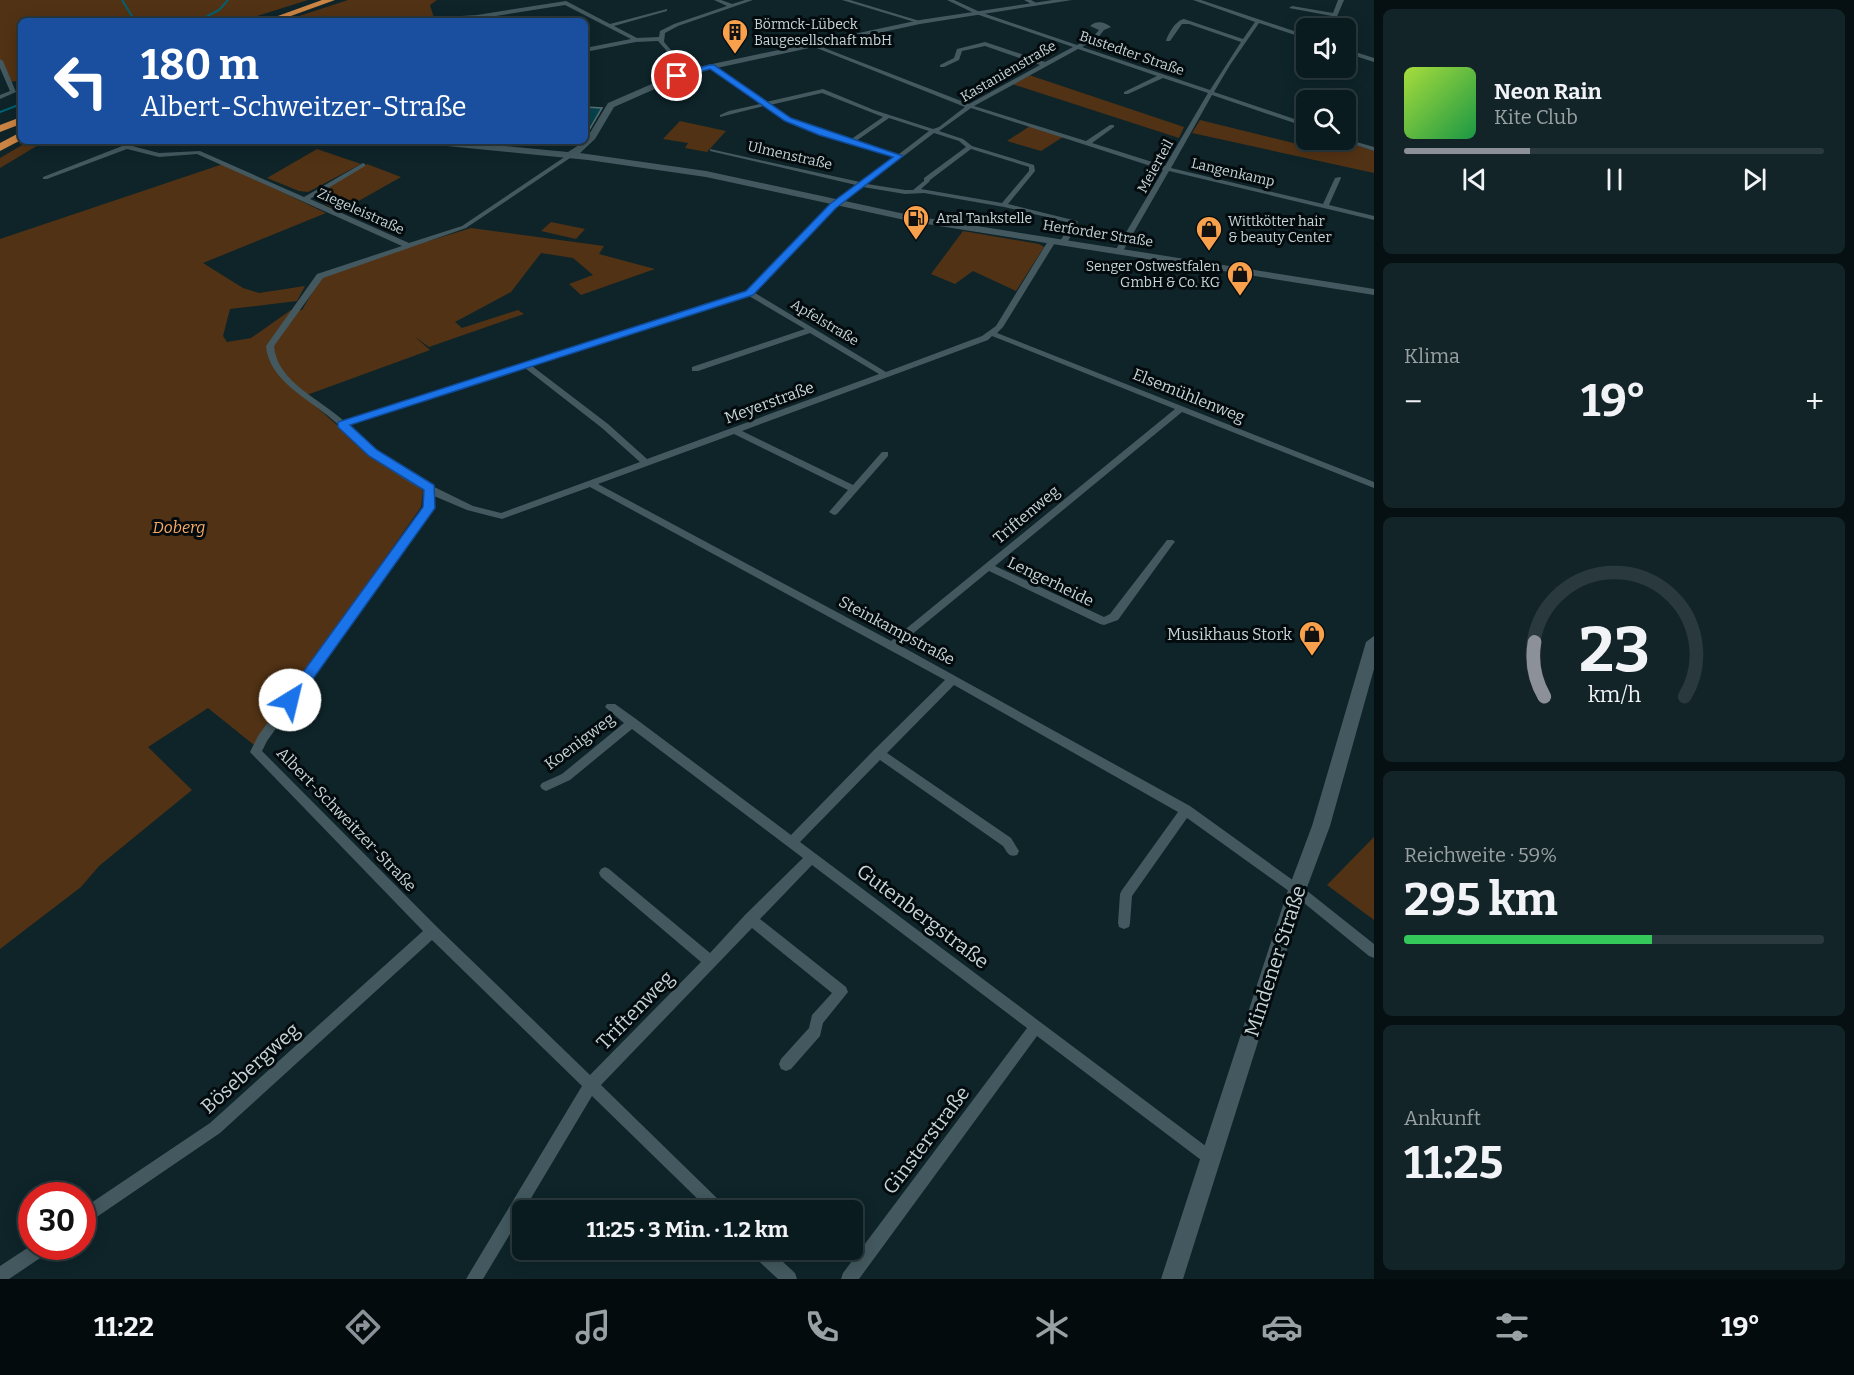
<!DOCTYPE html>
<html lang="de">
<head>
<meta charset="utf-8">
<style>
	:root { --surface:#0a1b1f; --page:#132428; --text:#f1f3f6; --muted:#99a1a4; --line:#2a393d; --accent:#8c9099 }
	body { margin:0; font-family:Bitter,serif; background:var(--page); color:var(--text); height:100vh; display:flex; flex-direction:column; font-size:22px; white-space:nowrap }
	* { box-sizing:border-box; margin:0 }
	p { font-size:20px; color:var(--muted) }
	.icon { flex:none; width:33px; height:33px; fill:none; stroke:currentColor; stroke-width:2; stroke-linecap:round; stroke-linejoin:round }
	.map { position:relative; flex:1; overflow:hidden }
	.drawer { display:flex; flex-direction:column; gap:9px; padding:9px; background:#060f11; width:480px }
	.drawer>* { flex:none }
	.top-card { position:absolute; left:18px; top:18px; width:570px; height:126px; border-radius:9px; box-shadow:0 3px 15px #0003,0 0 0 2px var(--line); background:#1a4fa0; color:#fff; overflow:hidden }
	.buttons { position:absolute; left:1296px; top:18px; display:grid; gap:12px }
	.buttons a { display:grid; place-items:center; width:60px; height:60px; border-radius:9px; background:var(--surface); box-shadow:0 3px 15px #0003,0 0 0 2px var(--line); font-size:30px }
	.speed { position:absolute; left:18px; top:1182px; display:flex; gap:12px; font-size:30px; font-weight:700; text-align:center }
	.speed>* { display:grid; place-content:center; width:78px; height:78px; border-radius:50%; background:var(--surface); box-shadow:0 3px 15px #0003,0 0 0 2px var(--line); line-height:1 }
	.speed .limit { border:9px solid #d22; background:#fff; color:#111 }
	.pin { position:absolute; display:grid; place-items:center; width:51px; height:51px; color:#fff; margin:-26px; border:3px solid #fff; border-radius:50%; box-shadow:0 2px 6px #0007 }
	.me { position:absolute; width:66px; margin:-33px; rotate:36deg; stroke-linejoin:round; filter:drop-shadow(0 0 4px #0008) }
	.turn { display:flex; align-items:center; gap:21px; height:126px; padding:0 24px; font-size:27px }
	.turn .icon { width:78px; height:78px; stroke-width:2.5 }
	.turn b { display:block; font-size:42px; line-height:51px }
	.big { font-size:45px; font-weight:700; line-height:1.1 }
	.drawer .widget { flex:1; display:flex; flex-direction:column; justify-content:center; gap:9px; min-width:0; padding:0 21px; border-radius:9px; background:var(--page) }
	.drawer .dial { align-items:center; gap:0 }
	.dial svg { height:156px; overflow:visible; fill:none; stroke:var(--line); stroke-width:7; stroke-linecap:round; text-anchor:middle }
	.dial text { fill:var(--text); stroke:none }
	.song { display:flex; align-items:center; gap:18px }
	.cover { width:72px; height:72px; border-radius:9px; background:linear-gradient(135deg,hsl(80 70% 55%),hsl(140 70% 35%)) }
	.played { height:6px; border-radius:3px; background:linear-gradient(90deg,var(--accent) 30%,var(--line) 30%) }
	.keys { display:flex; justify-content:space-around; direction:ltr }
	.heat { display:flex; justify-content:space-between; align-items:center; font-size:33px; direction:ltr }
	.charge { height:9px; border-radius:4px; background:linear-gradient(90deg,#34c759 59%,var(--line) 0) }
	.trip { position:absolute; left:512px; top:1200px; width:351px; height:60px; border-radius:9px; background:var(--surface); box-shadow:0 3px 15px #0003,0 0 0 2px var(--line); font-weight:700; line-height:60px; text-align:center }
	.tab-bar { display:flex; height:96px; justify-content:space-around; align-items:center; background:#040b0c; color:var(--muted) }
	.tab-bar .icon { width:42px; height:42px }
	.tab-bar .current { color:var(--accent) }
	.tab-bar b { font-size:27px; color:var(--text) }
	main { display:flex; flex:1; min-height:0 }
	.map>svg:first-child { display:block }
</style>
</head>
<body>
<main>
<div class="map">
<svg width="1374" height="1279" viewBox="0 0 1374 1279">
	<rect width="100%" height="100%" fill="#0e2429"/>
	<g fill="#523214">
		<path d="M0,0H308L241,21H21V80L11,82L0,59Z"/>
		<path d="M348,0H437L430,5L434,18L396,21L391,17L388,18L391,21H284Z"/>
		<path d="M1029,75L1184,127L1179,138L1012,84Z"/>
		<path d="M1200,120L1318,149L1324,140H1341L1374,151V173L1192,133Z"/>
		<path d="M680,121L726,131L707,152L685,148L688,143L663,139Z"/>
		<path d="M1030,126L1063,137L1041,151L1007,141Z"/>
		<path d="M29,141H45L0,168V158Z"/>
		<path d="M317,149L361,164L308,192L299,191L267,178Z"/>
		<path d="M223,164L326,213L203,263L243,288L259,293L305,286L297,301L230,309L223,336L227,342L251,338L291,310H302L320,279L331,271L471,228L604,246L599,254L655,269L581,295L569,284L593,275L573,258L541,253L511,292L455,322L462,328L518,310L524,314L429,347L414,336L430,350L304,396L371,455L417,485L423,491L421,507L254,745L208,708L148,747L192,790L99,866L81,887L0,949V239Z"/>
		<path d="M367,164L401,177L339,212L313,197Z"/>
		<path d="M551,222L585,229L576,239L541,231Z"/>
		<path d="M963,231L1039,244L1044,247L1016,291L973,271L955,284L931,274Z"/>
		<path d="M1374,837V920L1327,885Z"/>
	</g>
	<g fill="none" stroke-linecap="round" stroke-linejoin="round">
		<g stroke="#026070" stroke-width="2">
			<path d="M122,0L135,21"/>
			<path d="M198,21L219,10L228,0"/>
			<path d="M0,112L21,104"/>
		</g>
	</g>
	<path fill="#06424d" stroke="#586f74" stroke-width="1.5" d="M585,107L602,108L585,137Z"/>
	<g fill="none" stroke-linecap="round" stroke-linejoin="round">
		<g fill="#43595f" fill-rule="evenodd">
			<path d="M714,0H721L732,4L745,0H753L678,26L665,33L664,42L689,71L690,72L687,74L658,41L636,42L585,52V48L631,39L565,5L477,19L411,21L414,19L477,15L566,1L610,24L667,9V11L614,26L637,38L659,37L660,31L674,24L727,6Z"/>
			<path d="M842,0H850L923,22L918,23Z"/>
			<path d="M947,0H954L980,12L1077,45L1093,37L1099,30L1090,26C1097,20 1104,22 1111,27L1104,30L1097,39L1082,47L1210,90L1241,42L1189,24H1182L1170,41H1166C1168,34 1176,20 1184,19L1243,39L1255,22L1193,0H1201L1306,35V38H1304L1259,23L1230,65L1214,92L1306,123V127L1212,95L1171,168L1323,204L1335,178L1340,177L1341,178L1329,205L1374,216V220L1169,171L1123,251L1116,253L1115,251L1163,170L971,108L939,131L963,139L972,146L1034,165L1035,171L1008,204L1077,221L1078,222L1066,245L1059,243L1071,223L1004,207L924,193L905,194L863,187L835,207L755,293L886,372L982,336L996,326L1048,241L1055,239L1056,241L1003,327L997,333L1374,482V488L1182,412L995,566L1104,617L1110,614L1167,540H1173L1175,542L1173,544L1118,620L1104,625L1100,624L989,571L899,645L1190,806L1301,886L1374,944V958L1369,956L1293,894L1187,818L1132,896L1130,923L1129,927L1124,929L1119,927L1118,923L1120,894L1122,890L1178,812L954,685L887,753L1011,838L1019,851L1017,855C1009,858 1007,852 1003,846L880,760L800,842L1215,1153L1217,1158L1215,1163L1210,1165L1205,1163L1037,1036L859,1279H841L843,1273L1027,1028L812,865L760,919L846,987L848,992L823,1023L820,1036L791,1069L786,1071L781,1069L779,1064L781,1059L809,1028L812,1015L832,993L752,928L601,1085L724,1205L726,1210H709L592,1096L524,1210H522V1214L483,1279H466L582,1086L432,940L220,1133L82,1227V1209L210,1123L423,931L250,752L258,736L424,508L425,491C405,480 384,467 367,452C355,442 345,430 333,420C309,399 269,381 266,346L317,274L402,246L197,154L159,157L127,149L47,179H43V177L135,141H144L132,146L159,153L200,151L304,197L363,163L365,164V166L310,199L409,243L462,226L569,154H573V156L466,228L323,278L274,346C277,382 320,399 344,421L747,291L831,205L856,185L710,151V149L860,182L895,157L820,134L786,121L764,106L720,117V115L729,111L760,104L709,68V66H713L766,102L823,89L874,110L933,129L939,127L965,107L809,45L814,44L969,104L1040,65L985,46L962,51L959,60L944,67H940V65L954,58L957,49L985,42L1045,62L1073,47L976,14ZM1078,49L1157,76L1124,92V94H1128L1163,78L1208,93L1165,166L1092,143L1114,127V125H1110L1086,141L974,106ZM822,93L883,117L850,140L790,119L770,105ZM889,118L929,131L899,154L856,141ZM934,133L959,141L966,147L924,178V181L913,190H905L867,184ZM971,149L1029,167V171L1002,203L921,189L929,182L930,180ZM749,296L805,329L692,367V371H698L810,333L879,374L647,459L608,424L532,366ZM992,336L1175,409L891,641L598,484L734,434L848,490L829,512L834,515L837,514L888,456V452H882L853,485L742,431L988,340ZM525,368L602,428L640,462L501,513L473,506L420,480L375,450L348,425ZM590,487L945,680L874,750L791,835L636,719L615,704H607L605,707L624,723L562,774L542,783L540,786L542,789L546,791L570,780L632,729L803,858L745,915L710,953L609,869L605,867L601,869L599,873L601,877L701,962L590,1075L437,927L262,751L267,741L432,510L434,496L467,510L502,519Z"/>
			<path d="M1024,0H1031L1038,4L1033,5Z"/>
			<path d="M1338,0H1344L1332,28H1327L1332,16L1289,8L1292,6L1333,13Z"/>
			<path d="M1346,49L1374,58V62L1346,53Z"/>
			<path d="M0,59L3,61L16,92L0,99V95L10,91L0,68Z"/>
			<path d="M1346,139L1374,147V151L1341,140Z"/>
			<path d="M32,1245V1246H51L49,1252L9,1279H0V1266Z"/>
			<path d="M751,1250H770L795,1273L797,1279H778L753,1256Z"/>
		</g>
		<g fill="#43595f" fill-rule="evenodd">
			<path d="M1053,0H1072L920,24L689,74L614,107L595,139L580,153L706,171L914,216L1374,289V295L914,222L706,177L588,160L437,145L433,142L454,141L568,152L585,141L608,103L684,70L920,20Z"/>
			<path d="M1374,636V669L1330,826L1306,890L1183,1279H1161L1288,890L1312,826L1366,642Z"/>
		</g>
		<g fill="#ca8443" fill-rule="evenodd">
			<path d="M322,0H335L277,21H264Z"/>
			<path d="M21,117V124L0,132V125Z"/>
			<path d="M21,132V140L0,151V143Z"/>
		</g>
	</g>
	<path fill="#1a73e8" stroke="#114b97" stroke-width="1.5" d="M709,65H714L791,118L903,156L836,208L753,295L350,425L377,450L434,485L435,508L295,704H285V697L423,507L424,490L369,456L338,427V422L746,291L830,204L893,157L819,135L785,121L710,69L677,78L673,76Z"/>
	<defs>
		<g id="building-pin" transform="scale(1.35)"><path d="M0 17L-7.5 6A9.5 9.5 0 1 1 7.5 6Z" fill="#f8a04c" stroke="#040b0e"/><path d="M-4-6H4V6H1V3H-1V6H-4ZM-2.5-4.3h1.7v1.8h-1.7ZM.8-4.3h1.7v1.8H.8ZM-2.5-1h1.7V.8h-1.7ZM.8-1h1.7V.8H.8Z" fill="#111"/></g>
		<g id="fuel-pin" transform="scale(1.35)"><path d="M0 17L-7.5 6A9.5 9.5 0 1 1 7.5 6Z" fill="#f8a04c" stroke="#040b0e"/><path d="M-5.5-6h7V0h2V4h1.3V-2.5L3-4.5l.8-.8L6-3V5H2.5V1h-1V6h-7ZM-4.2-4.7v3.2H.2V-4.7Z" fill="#111"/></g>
		<g id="shop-pin" transform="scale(1.35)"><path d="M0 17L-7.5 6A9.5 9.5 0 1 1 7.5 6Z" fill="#f8a04c" stroke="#040b0e"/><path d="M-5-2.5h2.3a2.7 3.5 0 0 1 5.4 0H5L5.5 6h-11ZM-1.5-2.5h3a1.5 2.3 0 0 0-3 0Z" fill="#111"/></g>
	</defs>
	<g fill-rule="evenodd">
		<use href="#building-pin" x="735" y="32"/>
		<use href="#fuel-pin" x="916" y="218"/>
		<use href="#shop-pin" x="1209" y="229"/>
		<use href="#shop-pin" x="1240" y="274"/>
		<use href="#shop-pin" x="1312" y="634"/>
	</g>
	<g text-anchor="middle" stroke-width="6" stroke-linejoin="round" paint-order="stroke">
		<g font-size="14" fill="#c8d5d8" stroke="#040b0e" text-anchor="start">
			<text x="754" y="29">Börmck-Lübeck<tspan x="754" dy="16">Baugesellschaft mbH</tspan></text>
			<text x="936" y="223">Aral Tankstelle</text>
			<text x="1228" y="226">Wittkötter hair<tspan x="1228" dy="16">&amp; beauty Center</tspan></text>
			<text x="1220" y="271" text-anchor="end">Senger Ostwestfalen<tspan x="1220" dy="16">GmbH &amp; Co. KG</tspan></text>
		</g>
		<g font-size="14" fill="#c8d5d8" stroke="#040b0e">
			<text transform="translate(1132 53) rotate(19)" y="5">Bustedter Straße</text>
			<text transform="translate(1008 71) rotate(-30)" y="5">Kastanienstraße</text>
			<text transform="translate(790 155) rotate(13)" y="5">Ulmenstraße</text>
			<text transform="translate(1155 166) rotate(-61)" y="5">Meierteil</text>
			<text transform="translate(1233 172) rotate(13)" y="5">Langenkamp</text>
			<text transform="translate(361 211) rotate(24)" y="5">Ziegeleistraße</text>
			<text transform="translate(1098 233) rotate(9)" y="5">Herforder Straße</text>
			<text transform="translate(825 322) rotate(31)" y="5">Apfelstraße</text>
		</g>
		<g font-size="16" fill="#c8d5d8" stroke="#040b0e">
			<text transform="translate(1189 395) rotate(22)" y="6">Elsemühlenweg</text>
			<text transform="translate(769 402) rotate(-20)" y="6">Meyerstraße</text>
			<text transform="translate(1026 514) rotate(-40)" y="6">Triftenweg</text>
			<text transform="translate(1051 581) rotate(26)" y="6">Lengerheide</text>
			<text transform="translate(897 630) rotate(28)" y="6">Steinkampstraße</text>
			<text transform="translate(579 741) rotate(-37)" y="6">Koenigweg</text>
			<text transform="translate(347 819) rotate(46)" y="6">Albert-Schweitzer-Straße</text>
		</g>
		<g font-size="16" font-style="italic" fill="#faab63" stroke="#040b0e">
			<text x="179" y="533">Doberg</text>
		</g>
		<g font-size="16" fill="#c8d5d8" stroke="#040b0e" text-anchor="end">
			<text x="1292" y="640">Musikhaus Stork</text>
		</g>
		<g font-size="20" fill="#c8d5d8" stroke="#040b0e">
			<text transform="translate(923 916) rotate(37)" y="7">Gutenbergstraße</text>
			<text transform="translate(1275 961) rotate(-72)" y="7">Mindener Straße</text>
			<text transform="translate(635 1010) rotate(-46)" y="7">Triftenweg</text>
			<text transform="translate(250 1068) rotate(-42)" y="7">Bösebergweg</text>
			<text transform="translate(926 1140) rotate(-53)" y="7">Ginsterstraße</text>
		</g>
	</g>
</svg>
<div class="buttons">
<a><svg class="icon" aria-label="sound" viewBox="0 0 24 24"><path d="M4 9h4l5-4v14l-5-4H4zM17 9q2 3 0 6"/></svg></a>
<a><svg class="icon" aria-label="search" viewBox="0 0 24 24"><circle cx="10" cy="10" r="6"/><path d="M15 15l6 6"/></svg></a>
</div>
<div class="speed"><div class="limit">30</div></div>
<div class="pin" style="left:677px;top:76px;background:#d93025"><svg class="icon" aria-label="arrive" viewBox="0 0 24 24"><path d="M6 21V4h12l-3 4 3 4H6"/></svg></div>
<svg class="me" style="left:290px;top:700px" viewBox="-20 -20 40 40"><circle r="19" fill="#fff"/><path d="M0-13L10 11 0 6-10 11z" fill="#1a73e8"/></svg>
<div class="trip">11:25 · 3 Min. · 1.2 km</div>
<div class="top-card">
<div class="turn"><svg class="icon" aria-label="left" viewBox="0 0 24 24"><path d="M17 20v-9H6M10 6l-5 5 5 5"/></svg><div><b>180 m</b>Albert-Schweitzer-Straße</div></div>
</div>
</div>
<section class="drawer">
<div class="widget">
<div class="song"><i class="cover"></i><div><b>Neon Rain</b><p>Kite Club</p></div></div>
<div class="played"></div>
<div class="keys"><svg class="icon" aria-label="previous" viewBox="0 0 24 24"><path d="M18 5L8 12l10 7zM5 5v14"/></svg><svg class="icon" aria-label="pause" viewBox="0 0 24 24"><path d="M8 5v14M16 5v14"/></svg><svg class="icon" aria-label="next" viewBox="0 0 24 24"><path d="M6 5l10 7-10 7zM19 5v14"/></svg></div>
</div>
<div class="widget"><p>Klima</p>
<div class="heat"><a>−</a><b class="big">19°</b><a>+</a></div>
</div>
<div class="widget dial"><svg viewBox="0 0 100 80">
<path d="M14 69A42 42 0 1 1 86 69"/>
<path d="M14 69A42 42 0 0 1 9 41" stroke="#8c9099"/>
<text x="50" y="56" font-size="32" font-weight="700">23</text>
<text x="50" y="72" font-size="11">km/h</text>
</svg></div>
<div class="widget"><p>Reichweite · 59%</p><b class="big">295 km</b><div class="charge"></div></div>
<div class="widget"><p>Ankunft</p><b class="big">11:25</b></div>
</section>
</main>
<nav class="tab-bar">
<b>11:22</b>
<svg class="icon current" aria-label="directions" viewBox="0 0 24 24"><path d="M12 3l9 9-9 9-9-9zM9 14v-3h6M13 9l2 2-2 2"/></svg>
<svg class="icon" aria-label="music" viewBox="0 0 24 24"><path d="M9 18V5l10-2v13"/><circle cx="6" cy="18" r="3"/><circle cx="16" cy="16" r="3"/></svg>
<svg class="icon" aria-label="phone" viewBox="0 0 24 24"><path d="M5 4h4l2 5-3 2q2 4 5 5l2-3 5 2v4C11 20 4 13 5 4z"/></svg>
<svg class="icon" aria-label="climate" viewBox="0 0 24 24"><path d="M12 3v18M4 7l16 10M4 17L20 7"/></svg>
<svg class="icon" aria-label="car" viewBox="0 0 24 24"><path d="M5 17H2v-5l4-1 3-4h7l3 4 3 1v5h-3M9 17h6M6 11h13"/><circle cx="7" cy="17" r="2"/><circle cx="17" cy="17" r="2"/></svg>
<svg class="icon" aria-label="filters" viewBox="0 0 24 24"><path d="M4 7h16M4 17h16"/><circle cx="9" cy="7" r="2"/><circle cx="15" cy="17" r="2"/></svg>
<b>19°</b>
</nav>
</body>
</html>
